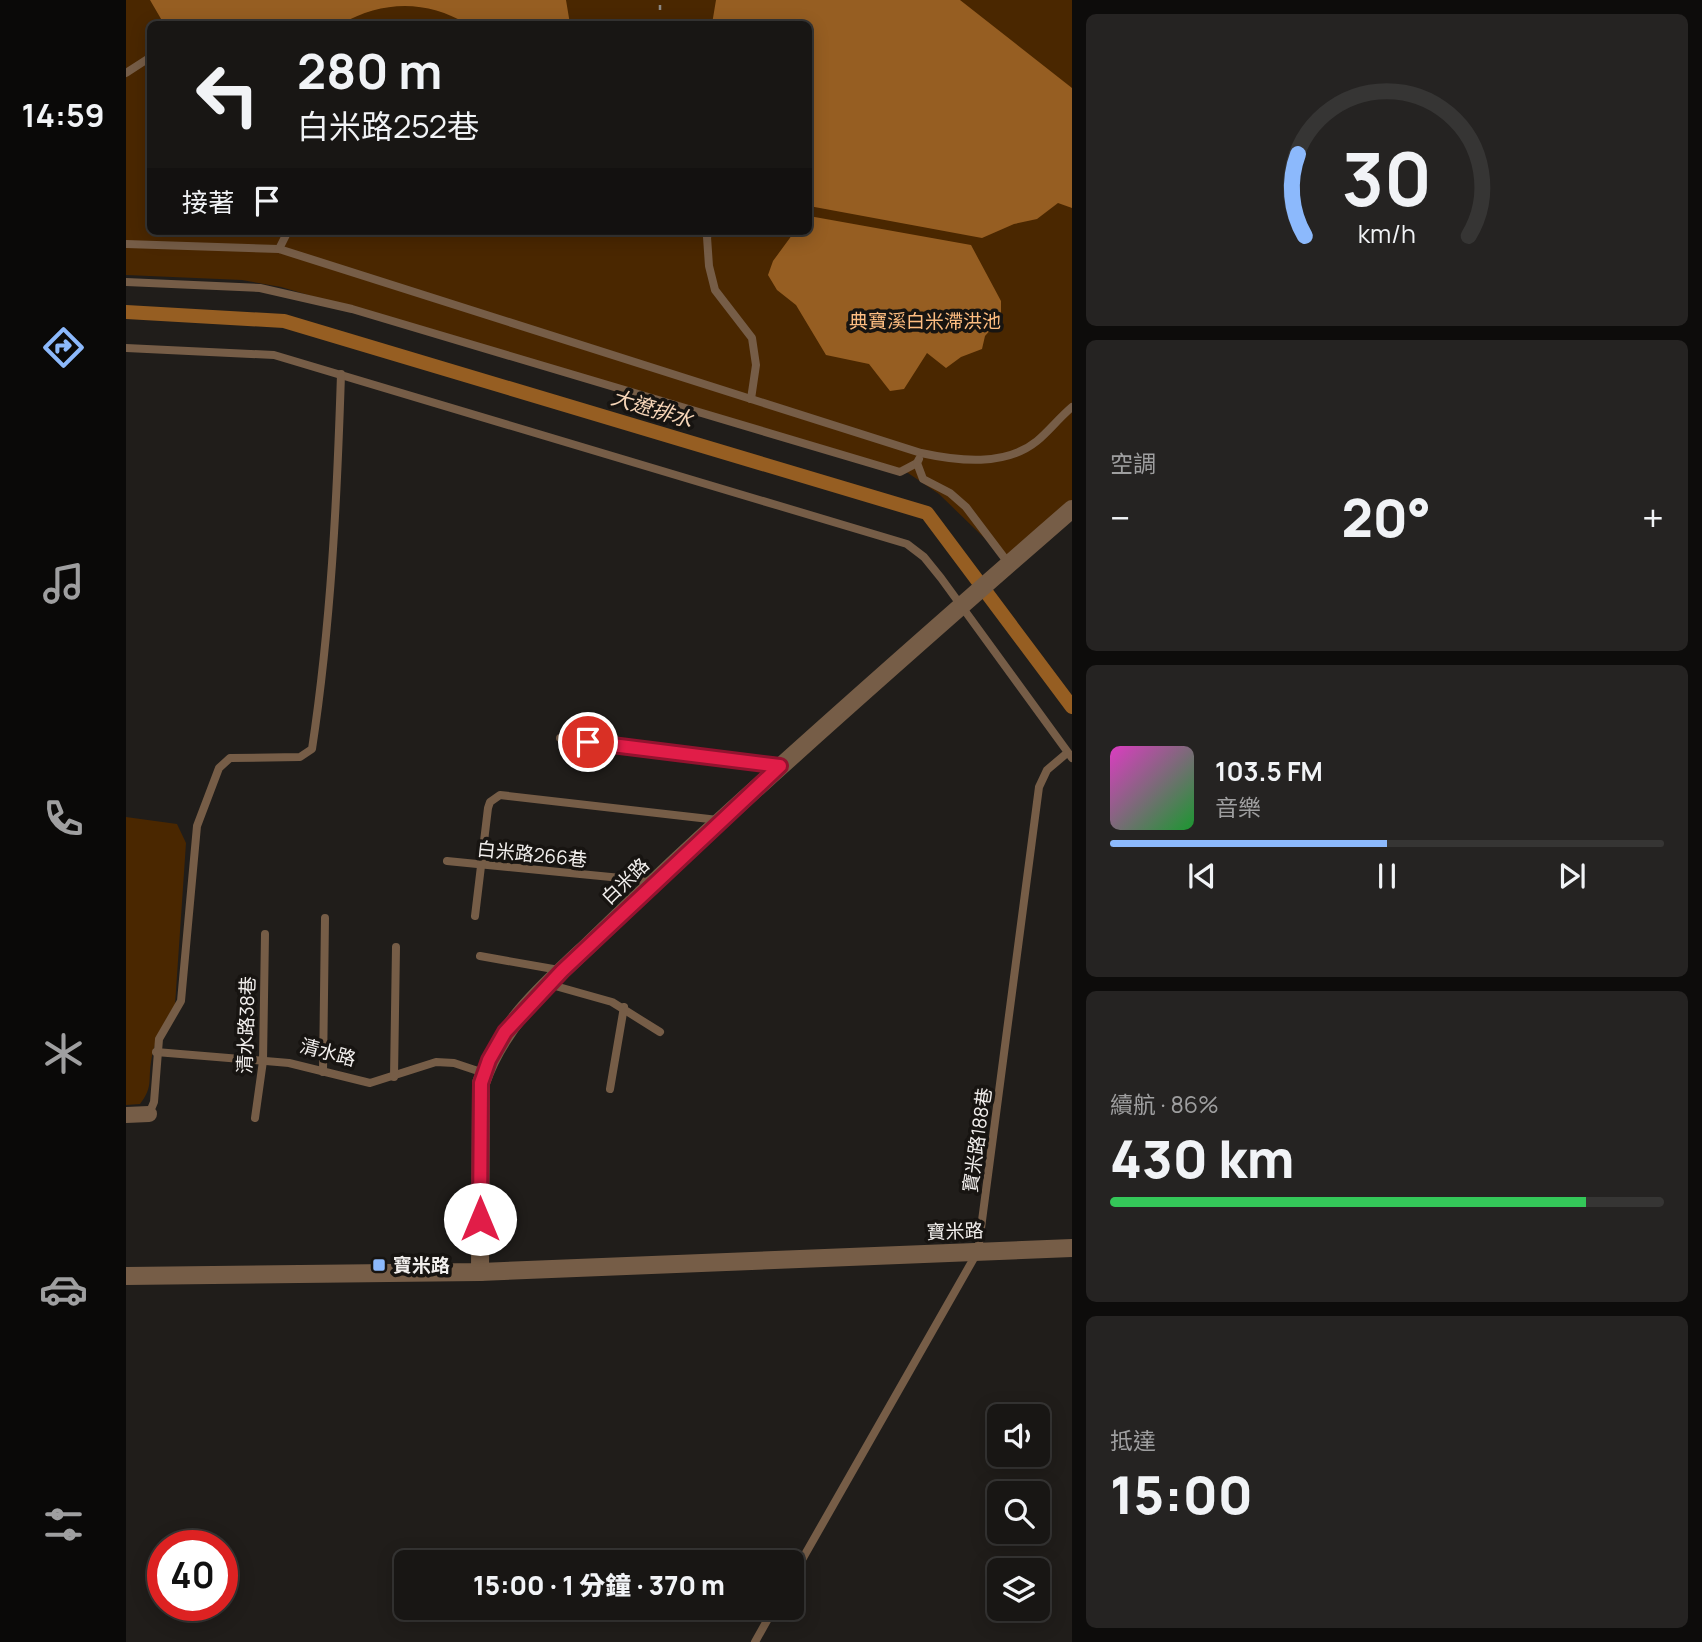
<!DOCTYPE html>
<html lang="zh-TW">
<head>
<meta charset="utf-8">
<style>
	:root { --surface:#181614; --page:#252322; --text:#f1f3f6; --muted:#9f9fa0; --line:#363534; --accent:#8cb9fc }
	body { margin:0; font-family:Manrope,"Noto Sans TC",sans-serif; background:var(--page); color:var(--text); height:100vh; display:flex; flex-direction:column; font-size:26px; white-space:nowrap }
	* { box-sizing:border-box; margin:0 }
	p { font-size:23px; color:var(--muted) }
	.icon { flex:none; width:38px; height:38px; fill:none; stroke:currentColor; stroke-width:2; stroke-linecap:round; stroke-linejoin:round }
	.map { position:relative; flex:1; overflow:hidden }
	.details { display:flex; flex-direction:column; gap:14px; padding:14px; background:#0d0c0b; width:630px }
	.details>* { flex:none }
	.guide { position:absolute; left:21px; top:21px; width:665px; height:214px; border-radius:10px; box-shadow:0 4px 18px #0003,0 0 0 2px var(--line); background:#181614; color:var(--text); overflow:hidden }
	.controls { position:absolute; left:861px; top:1404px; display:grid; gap:14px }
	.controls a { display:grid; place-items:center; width:63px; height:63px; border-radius:10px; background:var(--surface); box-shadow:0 4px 18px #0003,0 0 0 2px var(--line); font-size:35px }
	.speed { position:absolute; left:21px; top:1530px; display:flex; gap:14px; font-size:35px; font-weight:700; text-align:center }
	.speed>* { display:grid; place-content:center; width:91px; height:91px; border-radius:50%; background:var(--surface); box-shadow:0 4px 18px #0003,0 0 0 2px var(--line); line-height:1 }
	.speed .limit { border:10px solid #d22; background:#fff; color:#111 }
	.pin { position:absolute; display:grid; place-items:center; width:60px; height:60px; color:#fff; margin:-30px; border:4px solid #fff; border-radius:50%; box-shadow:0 2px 7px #0007 }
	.me { position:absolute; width:77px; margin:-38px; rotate:0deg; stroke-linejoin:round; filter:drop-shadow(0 0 5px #0008) }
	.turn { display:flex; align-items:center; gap:24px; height:147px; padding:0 35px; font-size:32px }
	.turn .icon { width:91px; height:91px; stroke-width:2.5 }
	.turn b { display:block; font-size:49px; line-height:60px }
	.then { display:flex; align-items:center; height:66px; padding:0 35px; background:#0003; gap:14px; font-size:26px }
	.big { font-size:52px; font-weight:800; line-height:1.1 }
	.details .card { flex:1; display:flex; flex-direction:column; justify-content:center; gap:10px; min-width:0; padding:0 24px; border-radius:10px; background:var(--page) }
	.details .dial { align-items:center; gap:0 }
	.dial svg { height:182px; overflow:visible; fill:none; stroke:var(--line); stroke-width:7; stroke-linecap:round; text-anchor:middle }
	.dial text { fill:var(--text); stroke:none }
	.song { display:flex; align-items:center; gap:21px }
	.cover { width:84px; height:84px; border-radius:10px; background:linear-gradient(135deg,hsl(310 70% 55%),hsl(130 70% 35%)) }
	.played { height:7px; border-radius:4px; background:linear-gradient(90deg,var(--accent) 50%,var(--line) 50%) }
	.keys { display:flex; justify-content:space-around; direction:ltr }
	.heat { display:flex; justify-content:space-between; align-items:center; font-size:38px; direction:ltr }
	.charge { height:10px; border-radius:5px; background:linear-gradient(90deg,#34c759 86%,var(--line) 0) }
	.trip { position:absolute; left:268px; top:1550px; width:410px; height:70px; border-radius:10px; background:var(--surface); box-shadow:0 4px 18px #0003,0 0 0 2px var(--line); font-weight:800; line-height:70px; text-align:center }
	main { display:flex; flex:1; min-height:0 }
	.dock { display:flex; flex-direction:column; width:126px; justify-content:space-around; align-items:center; background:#0a0908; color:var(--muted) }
	.dock .icon { width:49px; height:49px }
	.dock .current { color:var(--accent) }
	.dock b { font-size:32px; color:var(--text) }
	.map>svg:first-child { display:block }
</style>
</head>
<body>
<main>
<nav class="dock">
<b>14:59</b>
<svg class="icon current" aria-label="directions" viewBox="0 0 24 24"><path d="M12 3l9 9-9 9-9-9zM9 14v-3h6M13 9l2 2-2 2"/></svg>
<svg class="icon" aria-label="music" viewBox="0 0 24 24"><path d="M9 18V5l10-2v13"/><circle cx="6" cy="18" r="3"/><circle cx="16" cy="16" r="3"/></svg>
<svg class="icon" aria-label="phone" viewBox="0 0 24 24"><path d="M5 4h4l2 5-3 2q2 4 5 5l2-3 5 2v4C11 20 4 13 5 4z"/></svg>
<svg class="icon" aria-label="climate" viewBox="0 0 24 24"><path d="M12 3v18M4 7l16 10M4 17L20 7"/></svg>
<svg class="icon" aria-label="car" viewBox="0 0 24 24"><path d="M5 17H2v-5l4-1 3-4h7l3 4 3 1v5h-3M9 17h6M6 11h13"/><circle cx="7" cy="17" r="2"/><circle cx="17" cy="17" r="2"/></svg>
<svg class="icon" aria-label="filters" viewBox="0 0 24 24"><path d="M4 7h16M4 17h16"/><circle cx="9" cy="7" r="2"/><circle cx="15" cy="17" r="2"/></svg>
</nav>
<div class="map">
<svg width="946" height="1642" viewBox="0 0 946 1642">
	<rect width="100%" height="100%" fill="#201d1a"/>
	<g fill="#4a2700" fill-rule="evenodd">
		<path d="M0,0H946V503L883,562L813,494L779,471L155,287L116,280L0,275ZM24,24H682V231H24Z"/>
		<path d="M0,817L51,824L60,843L49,1005C37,1023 28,1041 25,1062C22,1082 27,1087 14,1104L0,1105Z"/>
	</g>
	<g fill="#965e22">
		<path d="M24,0H440L444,24H341C301,0 257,0 215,24H38Z"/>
		<path d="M590,0H834L946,88V208L932,203L911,219L888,224L856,238L683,206L682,24H586Z"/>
		<path d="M683,216L845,245L875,301V318L859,336L856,349L835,357L820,368L801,353L778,389L764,391L743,364L700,355L670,305L651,290L642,275L647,261L669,231H682Z"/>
	</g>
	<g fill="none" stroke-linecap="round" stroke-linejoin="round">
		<path stroke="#965e22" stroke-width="14" d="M0,312L158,321L801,513L946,707"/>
		<path stroke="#8b8885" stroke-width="2.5" stroke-dasharray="5 5" stroke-linecap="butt" d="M534,10V0"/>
		<g stroke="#765d47" stroke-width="8">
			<path d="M0,73L20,60"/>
			<path d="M584,231L581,237L583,266L589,290L626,338L630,365L625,399"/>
			<path d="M0,244L153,249L795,453C832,461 879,467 911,441C923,431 933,418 946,407"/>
			<path d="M153,249L162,231"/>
			<path d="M0,282L134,288L226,309L774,472L791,463"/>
			<path d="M0,348L148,355L781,544L798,557L815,578L946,758"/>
			<path d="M793,459L791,463L797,479L824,493L840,507L883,564"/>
			<path d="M434,738L651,766"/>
			<path d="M321,861L526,881"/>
			<path d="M349,916L362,808L364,802L374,795L592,820"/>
			<path d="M354,956L433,970"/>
			<path d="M422,984L486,1002L534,1032"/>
			<path d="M30,1052L163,1063L244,1083L310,1062L328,1063L358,1073"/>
			<path d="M197,1072L199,918"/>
			<path d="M268,1077L270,947"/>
			<path d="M484,1089L498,1007"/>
			<path d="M23,1114L28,1102L33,1039L55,1001L71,826L93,768L104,758L174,757L186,749C205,624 211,500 215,374"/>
			<path d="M129,1118L137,1061L139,934"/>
			<path d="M665,1579L852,1251L913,787L921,770L941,753"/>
			<path d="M629,1642L648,1608"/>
		</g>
		<path stroke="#765d47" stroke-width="16" d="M0,1115L23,1114"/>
		<g stroke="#765d47" stroke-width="18">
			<path d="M354,1272L355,1083C374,1026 418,987 461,947C492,917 522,888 553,859C682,740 814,624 946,509"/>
			<path d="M0,1276L354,1272L946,1248"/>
		</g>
	</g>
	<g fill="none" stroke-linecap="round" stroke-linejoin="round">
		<g stroke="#92132f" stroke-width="18">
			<path id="route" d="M354,1219L355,1083L363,1060L379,1032L436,971L654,766L462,742"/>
		</g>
		<use href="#route" stroke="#e11d48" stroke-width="12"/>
	</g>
	<rect fill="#8cb9fc" stroke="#171411" stroke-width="2.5" x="246" y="1258" width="14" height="14" rx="3.5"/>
	<g text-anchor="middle" stroke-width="7" stroke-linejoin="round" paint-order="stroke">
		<g font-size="19" fill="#febd81" stroke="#171411">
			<text x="799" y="328">典寶溪白米滯洪池</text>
		</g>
		<g font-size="19" fill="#f2efed" stroke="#171411">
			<text transform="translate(406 854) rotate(6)" y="7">白米路266巷</text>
			<text transform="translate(499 881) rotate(-44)" y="7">白米路</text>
			<text transform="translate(120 1025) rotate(-88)" y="7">清水路38巷</text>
			<text transform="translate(202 1052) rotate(15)" y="7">清水路</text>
			<text transform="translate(851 1140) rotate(-82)" y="7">寶米路188巷</text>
			<text transform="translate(829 1231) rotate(-2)" y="7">寶米路</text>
		</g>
		<g font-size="19" font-weight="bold" fill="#f2efed" stroke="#171411" text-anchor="start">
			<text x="267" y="1272">寶米路</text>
		</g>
		<g font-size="21" font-style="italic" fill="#f6d5b8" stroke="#171411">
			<text transform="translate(526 409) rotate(17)" y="7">大遼排水</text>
		</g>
	</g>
</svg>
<div class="controls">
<a><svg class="icon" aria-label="sound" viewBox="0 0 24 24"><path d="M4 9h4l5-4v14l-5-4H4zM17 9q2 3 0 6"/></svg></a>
<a><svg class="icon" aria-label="search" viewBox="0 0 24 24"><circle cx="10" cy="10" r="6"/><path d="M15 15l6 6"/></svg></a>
<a><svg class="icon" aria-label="layers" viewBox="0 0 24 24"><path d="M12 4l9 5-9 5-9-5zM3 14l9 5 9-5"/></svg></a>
</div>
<div class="speed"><div class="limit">40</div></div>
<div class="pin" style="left:462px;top:742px;background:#d93025"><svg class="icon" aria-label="arrive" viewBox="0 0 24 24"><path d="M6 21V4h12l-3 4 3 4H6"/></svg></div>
<svg class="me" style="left:354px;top:1219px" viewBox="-20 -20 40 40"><circle r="19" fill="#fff"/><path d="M0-13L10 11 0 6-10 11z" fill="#e11d48"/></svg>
<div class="trip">15:00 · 1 分鐘 · 370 m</div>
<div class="guide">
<div class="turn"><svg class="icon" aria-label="left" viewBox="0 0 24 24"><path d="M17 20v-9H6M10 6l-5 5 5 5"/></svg><div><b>280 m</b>白米路252巷</div></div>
<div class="then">接著<svg class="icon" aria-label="arrive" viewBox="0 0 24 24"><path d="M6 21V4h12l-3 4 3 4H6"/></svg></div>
</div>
</div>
<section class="details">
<div class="card dial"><svg viewBox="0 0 100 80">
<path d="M14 69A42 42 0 1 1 86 69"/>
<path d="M14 69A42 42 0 0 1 11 33" stroke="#8cb9fc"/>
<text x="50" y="56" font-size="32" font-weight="700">30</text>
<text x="50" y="72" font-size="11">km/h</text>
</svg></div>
<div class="card"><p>空調</p>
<div class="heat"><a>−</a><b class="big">20°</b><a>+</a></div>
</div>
<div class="card">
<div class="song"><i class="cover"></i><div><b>103.5 FM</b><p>音樂</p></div></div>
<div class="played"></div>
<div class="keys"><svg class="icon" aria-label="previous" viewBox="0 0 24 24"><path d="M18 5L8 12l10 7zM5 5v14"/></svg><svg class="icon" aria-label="pause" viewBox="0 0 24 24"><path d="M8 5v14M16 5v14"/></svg><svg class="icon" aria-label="next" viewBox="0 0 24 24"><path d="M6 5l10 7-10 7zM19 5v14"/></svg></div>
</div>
<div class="card"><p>續航 · 86%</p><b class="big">430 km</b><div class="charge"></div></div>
<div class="card"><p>抵達</p><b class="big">15:00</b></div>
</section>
</main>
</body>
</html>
